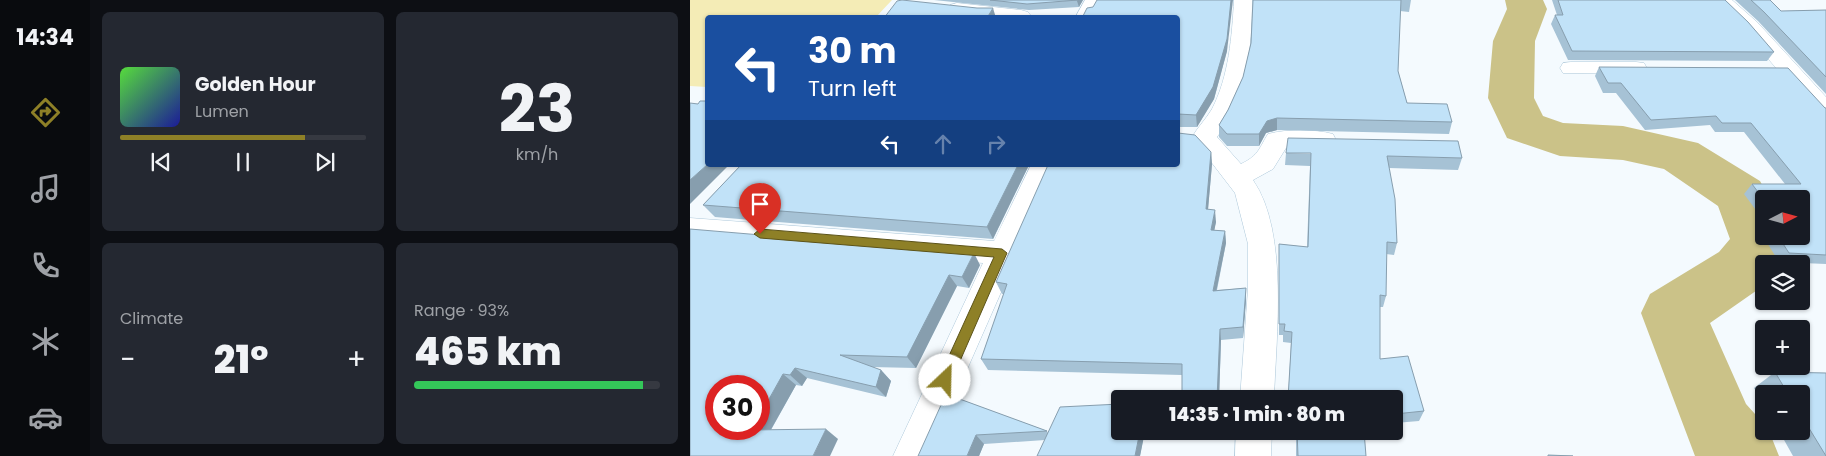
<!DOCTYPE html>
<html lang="en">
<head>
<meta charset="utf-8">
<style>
	:root { --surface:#171b24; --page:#242831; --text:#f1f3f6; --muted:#9ea1a6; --line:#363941; --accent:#8e8027 }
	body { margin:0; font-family:Poppins,sans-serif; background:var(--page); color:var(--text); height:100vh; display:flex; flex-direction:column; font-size:19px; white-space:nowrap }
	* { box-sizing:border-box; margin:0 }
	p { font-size:16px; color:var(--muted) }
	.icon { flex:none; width:28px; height:28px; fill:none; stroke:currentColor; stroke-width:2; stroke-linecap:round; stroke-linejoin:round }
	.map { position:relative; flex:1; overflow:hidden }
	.sheet { display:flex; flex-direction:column; gap:12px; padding:12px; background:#0d0f14; width:600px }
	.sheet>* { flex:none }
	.top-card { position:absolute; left:15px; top:15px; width:475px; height:152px; border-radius:5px; box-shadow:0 1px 4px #0004; background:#1a4fa0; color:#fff; overflow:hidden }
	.needle { width:32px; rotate:84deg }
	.tools { position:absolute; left:1065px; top:190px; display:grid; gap:10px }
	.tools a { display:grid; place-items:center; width:55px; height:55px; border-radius:5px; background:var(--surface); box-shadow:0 1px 4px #0004; font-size:25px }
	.speed { position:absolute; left:15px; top:375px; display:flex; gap:10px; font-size:25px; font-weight:700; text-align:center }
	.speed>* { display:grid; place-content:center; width:65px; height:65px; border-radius:50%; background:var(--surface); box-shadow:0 1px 4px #0004; line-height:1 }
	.speed .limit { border:8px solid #d22; background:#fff; color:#111 }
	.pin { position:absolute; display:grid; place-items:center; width:42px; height:42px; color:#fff; margin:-51px -21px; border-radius:50% 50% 50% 0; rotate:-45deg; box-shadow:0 0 5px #0007 }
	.pin .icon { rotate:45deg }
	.me { position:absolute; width:55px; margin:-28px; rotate:24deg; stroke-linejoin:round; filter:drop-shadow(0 0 4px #0008) }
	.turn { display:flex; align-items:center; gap:18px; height:105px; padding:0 20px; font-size:22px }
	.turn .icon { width:65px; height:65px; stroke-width:2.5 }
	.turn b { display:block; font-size:35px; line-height:42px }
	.lanes { display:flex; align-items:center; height:48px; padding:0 20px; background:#0003; justify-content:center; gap:25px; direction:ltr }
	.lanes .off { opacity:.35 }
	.big { font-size:38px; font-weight:800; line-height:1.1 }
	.sheet .widget { flex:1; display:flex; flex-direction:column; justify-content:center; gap:8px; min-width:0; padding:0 18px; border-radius:8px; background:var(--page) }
	.sheet .dial { align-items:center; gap:0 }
	.dial b { font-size:65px; line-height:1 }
	.song { display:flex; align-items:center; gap:15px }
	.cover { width:60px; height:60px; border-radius:8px; background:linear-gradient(135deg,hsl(110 70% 55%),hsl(240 70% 35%)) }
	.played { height:5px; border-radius:2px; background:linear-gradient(90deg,var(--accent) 75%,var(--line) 75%) }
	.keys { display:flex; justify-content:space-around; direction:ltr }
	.heat { display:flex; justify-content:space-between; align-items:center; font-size:28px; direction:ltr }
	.charge { height:8px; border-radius:4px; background:linear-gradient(90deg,#34c759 93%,var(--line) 0) }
	.sheet .tiles { flex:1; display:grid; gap:12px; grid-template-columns:repeat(2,1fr) }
	.trip { position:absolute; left:421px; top:390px; width:292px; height:50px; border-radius:5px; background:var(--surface); box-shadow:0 1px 4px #0004; font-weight:800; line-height:50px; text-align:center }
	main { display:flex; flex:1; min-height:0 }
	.dock { display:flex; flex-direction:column; width:90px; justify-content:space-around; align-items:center; background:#090b0e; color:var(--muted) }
	.dock .icon { width:35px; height:35px }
	.dock .current { color:var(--accent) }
	.dock b { font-size:22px; color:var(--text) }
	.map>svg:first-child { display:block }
</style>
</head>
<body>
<main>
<nav class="dock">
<b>14:34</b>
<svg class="icon current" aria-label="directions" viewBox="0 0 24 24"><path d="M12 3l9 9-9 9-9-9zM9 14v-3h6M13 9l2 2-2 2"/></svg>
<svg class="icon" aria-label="music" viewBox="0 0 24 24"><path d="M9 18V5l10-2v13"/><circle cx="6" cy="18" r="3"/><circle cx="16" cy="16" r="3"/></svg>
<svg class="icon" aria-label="phone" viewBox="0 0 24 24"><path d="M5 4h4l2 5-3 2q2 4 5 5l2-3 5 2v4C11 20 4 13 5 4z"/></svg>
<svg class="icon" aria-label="climate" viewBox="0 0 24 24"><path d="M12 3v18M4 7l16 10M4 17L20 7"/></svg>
<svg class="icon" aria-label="car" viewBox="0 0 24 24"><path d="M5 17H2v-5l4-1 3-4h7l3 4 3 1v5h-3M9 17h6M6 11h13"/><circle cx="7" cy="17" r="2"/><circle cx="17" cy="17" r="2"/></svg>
</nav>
<section class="sheet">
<div class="tiles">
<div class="widget">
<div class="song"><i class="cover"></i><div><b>Golden Hour</b><p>Lumen</p></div></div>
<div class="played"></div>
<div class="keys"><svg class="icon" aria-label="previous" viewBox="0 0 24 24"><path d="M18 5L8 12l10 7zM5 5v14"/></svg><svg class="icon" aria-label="pause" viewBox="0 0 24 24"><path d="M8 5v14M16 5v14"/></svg><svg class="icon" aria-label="next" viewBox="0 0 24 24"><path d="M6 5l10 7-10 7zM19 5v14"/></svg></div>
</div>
<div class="widget dial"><b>23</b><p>km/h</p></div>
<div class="widget"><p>Climate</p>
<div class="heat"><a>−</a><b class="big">21°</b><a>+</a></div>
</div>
<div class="widget"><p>Range · 93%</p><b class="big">465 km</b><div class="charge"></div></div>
</div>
</section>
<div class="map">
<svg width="1136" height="456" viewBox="0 0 1136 456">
	<rect width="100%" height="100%" fill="#f4fafe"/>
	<path fill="#f4ecb6" d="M0,0H202L186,17L18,18L17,87L0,86Z"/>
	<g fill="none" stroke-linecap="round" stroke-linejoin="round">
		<path fill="#cbc288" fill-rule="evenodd" d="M815,0H853L857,9L845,41L844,98L853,116L873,123L933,126L1008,143L1070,181L1080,199H1074V236H1097L1099,242L1087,264H1074L1073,286L1020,323L1056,404L1074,424V431H1079L1089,456H1005L951,313L960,294L1029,252L1040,239L1028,206L974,169L933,160L870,156L817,138L798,98L803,41L817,9Z"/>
		<g stroke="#adc8da" stroke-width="1">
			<g id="street">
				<path d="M395,0H413L404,18H385Z"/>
				<path d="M544,0H562C562,49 557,97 527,137L551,164C569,155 568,150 578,134C597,129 624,129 643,134L646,140L643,146L634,148H596L583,169L563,180C599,232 586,337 584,399H550L558,289V244L545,193L502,137C508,127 516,119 522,109C539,76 542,36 544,0Z"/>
				<path d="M1022,0H1042L1067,22L1136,97V118L1128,116L1053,30Z"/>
				<path d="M267,3L331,10L338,12L341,16L292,18L260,13L257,9L260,5Z"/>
				<path d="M881,62H946L954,63L957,68L954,73L946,74L873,73L870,68L873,63Z"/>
				<path d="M341,165H367L239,456H203L293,263L0,238V218L304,241Z"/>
				<path d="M546,431H582L581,456H545Z"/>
			</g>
		</g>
		<use href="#street" fill="#fff" fill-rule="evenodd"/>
	</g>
	<g fill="#a6c2d5">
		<path d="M244,0H393L389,7L339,10Z"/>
		<path d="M563,0H721L719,12L710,11L708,71L717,103L762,122L759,134L587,130L576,133L569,146H537L529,137V125L538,110L553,77L561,43Z"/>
		<path d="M862,0H1035L1084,52L1077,61L878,60L861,24L865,15H867Z"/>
		<path d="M1045,0H1080L1091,11L1136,10V94L1068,21Z"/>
		<path d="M488,18L537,51L524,99L507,127H488Z"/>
		<path d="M909,67L1136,108V264L1089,262L1071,233L1074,230V236H1111L1074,199V221L1054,194L1062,184H1095L1054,132H1025L1020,125L955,130L926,93H913L905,76Z"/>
		<path d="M521,152L522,164L518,209L526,222L524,230L535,231L536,243L527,290L556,288V300L553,338L531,340L529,399H492V375L298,370L291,359L314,294H312L306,282Z"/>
		<path d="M596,153L772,158L768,170L699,168L707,243L704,255L696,254V296L693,307H690V359L734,411L729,421L705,423V399H598L601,343L593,342V335H589V244L617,247L620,166L595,165Z"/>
		<path d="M51,165H339L303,239L25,217L13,205Z"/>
		<path d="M0,229L290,265L279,288L267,286L226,368L181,367L191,370L201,381L196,397L117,378L112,386L106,385L81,430L148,439L0,456Z"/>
		<path d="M1085,372L1136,373V456H1103L1089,431H1111V394H1074V405L1064,388Z"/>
		<path d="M256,394L357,431L358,433L455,431L450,456L355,440L294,444L289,456Z"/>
		<path d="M606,431H674L676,456H606Z"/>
	</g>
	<g fill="#879eae">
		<path d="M388,0H393L389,7L387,1Z"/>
		<path d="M541,0H543L537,51L524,99L507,127L506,115Z"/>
		<path d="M303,8L306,18H297Z"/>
		<path d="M587,118V130L576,133L569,146V134L577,121Z"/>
		<path d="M521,152L522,164L517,221L516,209Z"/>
		<path d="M18,164V165H39L0,204V180Z"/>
		<path d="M328,165H339L303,239L297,227Z"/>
		<path d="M525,210L526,222L522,242L521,230Z"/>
		<path d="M535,231L536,243L524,302L523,291Z"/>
		<path d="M284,253L290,265L279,288L272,277Z"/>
		<path d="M259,275L267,286L226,368L217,357Z"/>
		<path d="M556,288V300L553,338V327Z"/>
		<path d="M530,329L531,340L529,399H527Z"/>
		<path d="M105,368L117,378L112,386L100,375Z"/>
		<path d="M191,370L201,381L196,397L186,387Z"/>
		<path d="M93,374L106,385L75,440L61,430L62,429H69V417Z"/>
		<path d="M136,429L148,439L140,456H123Z"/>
		<path d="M450,431H455L450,456H445Z"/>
		<path d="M286,435L294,444L289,456H277Z"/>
	</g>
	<g fill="#c1e2f8" stroke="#879eae">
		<path d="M212,0L287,8H303L297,18H194L207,1Z"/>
		<path d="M300,0H388L337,4Z"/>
		<path d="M407,0H541L537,39L523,87L506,115L488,114V18H392L397,8L403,7Z"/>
		<path d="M563,0H711L708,71L717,103L757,104L762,122L587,118L577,121L569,134H537L529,125L538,110L553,77L561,43Z"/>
		<path d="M868,0H1035L1058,22L1084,52L882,51L865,15H873Z"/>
		<path d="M1061,0H1080L1091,11L1136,10V77L1074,12Z"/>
		<path d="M909,67L1098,68L1135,108H1136V255L1099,253L1088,236H1111V199H1074V200L1062,184H1111L1061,123H1032L1026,116L961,120L931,83H918Z"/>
		<path d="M10,101H18V164L0,180V103L8,104Z"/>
		<path d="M488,133L505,135L521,152L516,209L525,210L521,230L535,231L523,291L556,288L553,327L530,329L527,399H492V364L291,359L317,284L306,282L358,165H488Z"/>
		<path d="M598,138L768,141L772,158L697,156L705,199L707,243L697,242L696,296L690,295V359L718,356L734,411L705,414V399H598L602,332L594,331L595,324H589V244L618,247L621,153H596Z"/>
		<path d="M51,165H328L297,227L13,205Z"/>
		<path d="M0,229L284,253L272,277L259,275L217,357L150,355L191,370L186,387L105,368L100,375L93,374L69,417V386H26V429H62L61,430L136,429L123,456H0Z"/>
		<path d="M1085,372L1136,373V456L1111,415V394H1098Z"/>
		<path d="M256,394L357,431L286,435L277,456H228Z"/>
		<path d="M430,404V431H450L445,456H347L370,407Z"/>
		<path d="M607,431H674L676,456H608Z"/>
		<path d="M858,455L883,456H858Z"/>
	</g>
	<path fill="#8e8027" stroke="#5c5319" d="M70,229L312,249L317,253L260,384L255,386L250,384L248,380L304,257L70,238L64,234Z"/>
</svg>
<div class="tools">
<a><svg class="needle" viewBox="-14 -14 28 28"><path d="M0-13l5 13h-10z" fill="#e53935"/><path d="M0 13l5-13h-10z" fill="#9ea1a6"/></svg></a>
<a><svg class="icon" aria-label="layers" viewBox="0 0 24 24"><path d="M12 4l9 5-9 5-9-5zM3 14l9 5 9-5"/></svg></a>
<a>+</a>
<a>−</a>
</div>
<div class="speed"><div class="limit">30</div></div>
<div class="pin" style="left:70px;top:234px;background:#d93025"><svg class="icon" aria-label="arrive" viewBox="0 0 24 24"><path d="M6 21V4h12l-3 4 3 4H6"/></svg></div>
<svg class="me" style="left:255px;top:380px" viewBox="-20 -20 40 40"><circle r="19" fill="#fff"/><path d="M0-13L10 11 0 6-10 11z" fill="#8e8027"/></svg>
<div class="trip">14:35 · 1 min · 80 m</div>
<div class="top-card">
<div class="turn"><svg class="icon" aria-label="left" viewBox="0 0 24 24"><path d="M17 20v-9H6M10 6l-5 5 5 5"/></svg><div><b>30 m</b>Turn left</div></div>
<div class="lanes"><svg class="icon" aria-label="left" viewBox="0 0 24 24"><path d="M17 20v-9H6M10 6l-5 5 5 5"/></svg><svg class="icon off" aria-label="ahead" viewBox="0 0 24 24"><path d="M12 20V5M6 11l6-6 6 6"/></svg><svg class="icon off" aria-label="right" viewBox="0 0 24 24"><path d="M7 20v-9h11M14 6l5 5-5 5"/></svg></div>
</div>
</div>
</main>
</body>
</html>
